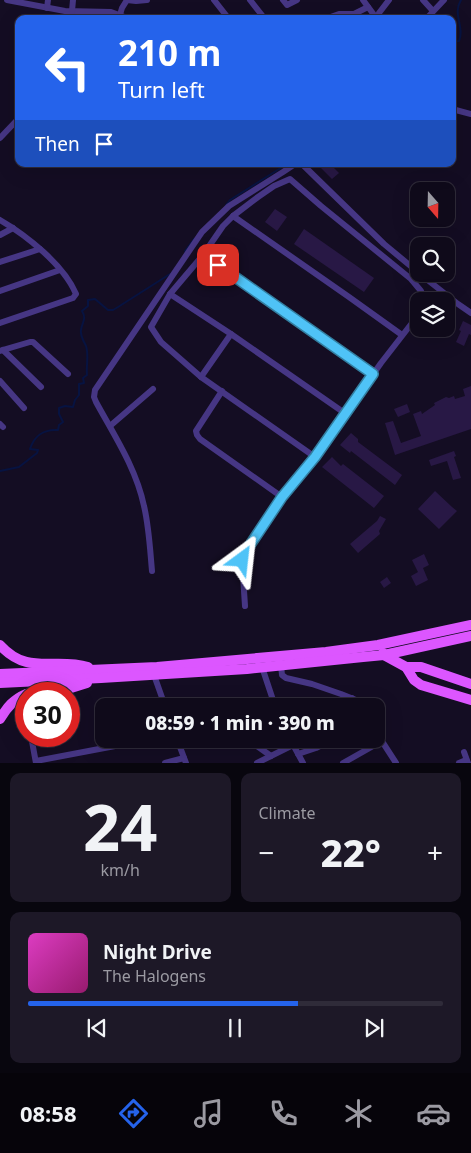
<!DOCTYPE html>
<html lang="en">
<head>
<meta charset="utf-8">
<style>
	:root { --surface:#0f0a1a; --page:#1d1827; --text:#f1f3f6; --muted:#9b9aa2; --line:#2f2b39; --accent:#2563eb }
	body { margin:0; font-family:"Noto Sans",sans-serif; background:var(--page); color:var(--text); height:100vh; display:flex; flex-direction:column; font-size:19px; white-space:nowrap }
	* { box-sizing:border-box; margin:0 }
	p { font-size:16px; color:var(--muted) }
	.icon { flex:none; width:28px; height:28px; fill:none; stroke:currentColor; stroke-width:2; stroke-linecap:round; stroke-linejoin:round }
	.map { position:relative; height:763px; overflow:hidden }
	.details { display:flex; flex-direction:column; gap:10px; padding:10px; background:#08060e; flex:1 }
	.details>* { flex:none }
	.hud { position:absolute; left:15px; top:15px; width:441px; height:152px; border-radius:10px; box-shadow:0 5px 20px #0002,0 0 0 1px var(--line); background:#2563eb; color:#fff; overflow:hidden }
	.needle { width:32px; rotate:160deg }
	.controls { position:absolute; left:410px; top:182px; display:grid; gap:10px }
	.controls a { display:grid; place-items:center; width:45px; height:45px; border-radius:10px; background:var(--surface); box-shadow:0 5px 20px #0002,0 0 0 1px var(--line); font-size:25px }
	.speed { position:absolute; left:15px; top:682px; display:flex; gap:10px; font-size:25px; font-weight:700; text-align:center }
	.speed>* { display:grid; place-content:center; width:65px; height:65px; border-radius:50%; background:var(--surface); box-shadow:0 5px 20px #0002,0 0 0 1px var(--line); line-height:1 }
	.speed .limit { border:8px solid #d22; background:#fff; color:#111 }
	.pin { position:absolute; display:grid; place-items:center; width:42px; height:42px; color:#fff; margin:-21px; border-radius:10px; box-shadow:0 2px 8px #0006 }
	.me { position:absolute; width:55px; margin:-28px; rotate:30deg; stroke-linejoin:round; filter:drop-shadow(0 0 4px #0008) }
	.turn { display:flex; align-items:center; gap:18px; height:105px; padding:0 20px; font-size:22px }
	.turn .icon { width:65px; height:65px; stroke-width:2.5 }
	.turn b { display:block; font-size:35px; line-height:42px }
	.then { display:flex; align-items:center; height:48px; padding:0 20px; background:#0003; gap:10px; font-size:19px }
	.big { font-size:38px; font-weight:800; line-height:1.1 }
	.details .widget { flex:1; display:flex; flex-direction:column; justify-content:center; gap:8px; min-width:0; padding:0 18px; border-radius:10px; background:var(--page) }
	.details .dial { align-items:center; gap:0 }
	.dial b { font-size:65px; line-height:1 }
	.song { display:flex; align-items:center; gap:15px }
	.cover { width:60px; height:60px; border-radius:8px; background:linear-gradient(135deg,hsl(310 70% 55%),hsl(320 70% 35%)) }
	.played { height:5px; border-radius:2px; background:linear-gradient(90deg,var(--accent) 65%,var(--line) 65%) }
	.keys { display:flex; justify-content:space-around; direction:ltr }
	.heat { display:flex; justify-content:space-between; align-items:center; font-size:28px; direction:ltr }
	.details .tiles { flex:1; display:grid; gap:10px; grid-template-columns:1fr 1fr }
	.widget:last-child { grid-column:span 2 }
	.trip { position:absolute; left:95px; top:698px; width:290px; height:50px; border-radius:10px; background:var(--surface); box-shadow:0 5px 20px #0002,0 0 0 1px var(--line); font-weight:800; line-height:50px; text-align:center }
	.tab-bar { display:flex; height:80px; justify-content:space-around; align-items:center; background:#06040a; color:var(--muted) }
	.tab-bar .icon { width:35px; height:35px }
	.tab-bar .current { color:var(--accent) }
	.tab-bar b { font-size:22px; color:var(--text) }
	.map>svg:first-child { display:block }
</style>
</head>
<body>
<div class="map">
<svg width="471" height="763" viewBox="0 0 471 763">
	<rect width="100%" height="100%" fill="#140d23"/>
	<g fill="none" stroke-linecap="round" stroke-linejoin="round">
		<g stroke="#071341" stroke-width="2">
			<path d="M452,42L459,41C465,27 452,14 461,0"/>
			<path d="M226,205L230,200L287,164"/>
			<path d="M185,251L194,239"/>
			<path d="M0,471L19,467L37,453L38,450L30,449C34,436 44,429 58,430L59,425L63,422L59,414V408L65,406L73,407L75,400L79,395V384L84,383L83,378L87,375C86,366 89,355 86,346C84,341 80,337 81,330C82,322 87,319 82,311L88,306V300L95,299L108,310H113L118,307L170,274"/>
		</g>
	</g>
	<g fill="#281845">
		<path d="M317,164H330L339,173L332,179Z"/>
		<path d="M275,209L287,217L277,231L265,222Z"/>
		<path d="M304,229L374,278L364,292L294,244Z"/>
		<path d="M463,321L471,325V335L469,334L464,346L456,342L461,331L459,330Z"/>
		<path d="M471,386V429L395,455L385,423L393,421L401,443L421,436L413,414L421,411L422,414L435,405L434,403L446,397L449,398L454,396L455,399L465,396L463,389Z"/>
		<path d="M407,404L410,412L398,417L394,409Z"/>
		<path d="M351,433L358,439V442L402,475L395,485L351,451L350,453L340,445Z"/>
		<path d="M454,451L456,456L454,457L461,478L453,480L447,461L431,466L429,460Z"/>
		<path d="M332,457L341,466L343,464L384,496L374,508L322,467Z"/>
		<path d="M435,491L452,507L457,511L439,529L418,509Z"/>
		<path d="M380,516L386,519L379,531L380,534L358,553L350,544L377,521Z"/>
		<path d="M424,554L429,565L423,568L428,580L416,586L411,576L418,572L412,560Z"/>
		<path d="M387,577L391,583L384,588L380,582Z"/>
	</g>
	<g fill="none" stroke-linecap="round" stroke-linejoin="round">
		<g stroke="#463684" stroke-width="6">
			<path d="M7,0L65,11L111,12L130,19"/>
			<path d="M127,0L136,1L147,0"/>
			<path d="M214,0L229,19"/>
			<path d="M250,0L265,19"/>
			<path d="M283,0L287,5L297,0"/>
			<path d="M363,0L377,19"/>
			<path d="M423,0L433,11"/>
			<path d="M47,8L48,0"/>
			<path d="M72,11L73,0"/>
			<path d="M119,18L122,8L127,0"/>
			<path d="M377,18L379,13L389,0"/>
			<path d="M325,19L339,14H354L368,7"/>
			<path d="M426,19L444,0"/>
			<path d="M452,109L471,114"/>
			<path d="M0,138L19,118"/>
			<path d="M302,164L384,244L419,273"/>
			<path d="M233,216L349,297L402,335"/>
			<path d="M0,220C26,235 64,265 76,294L73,298L0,323"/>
			<path d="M0,235L13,228"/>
			<path d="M203,255L373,374"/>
			<path d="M0,262L40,249"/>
			<path d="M420,274L458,304L471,313"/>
			<path d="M0,291L60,270"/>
			<path d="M170,294L231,334L346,414"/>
			<path d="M3,350L41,387"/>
			<path d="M0,351L30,342H33L68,374"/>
			<path d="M201,377L231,334"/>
			<path d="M0,381L24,408"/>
			<path d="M222,391L196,431L197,435L200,439L282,497"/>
			<path d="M0,424L3,427"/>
			<path d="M110,426L153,389"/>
			<path d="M315,457L201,377L161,342L151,327L170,294L203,255L223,226L233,216L258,197L274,186L290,179L321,206L411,279L421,291L425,301"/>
			<path d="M152,571C150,549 149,527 144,506C136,468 114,435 96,402L94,397L95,390L202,232L229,206L283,172L295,164"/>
			<path d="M245,606L242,560L244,554L282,497L309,465L381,363L419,314"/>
			<path d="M281,665L282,675L286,678L312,684L341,694L356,700L361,706"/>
			<path d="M262,667L275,706"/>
			<path d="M154,675L165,706"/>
			<path d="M23,695L26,710"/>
			<path d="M335,706L352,698"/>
			<path d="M376,732L396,763"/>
			<path d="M31,736L36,763"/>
			<path d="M177,739L186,763"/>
			<path d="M254,739L257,746L271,756"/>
			<path d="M290,739L303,763"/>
			<path d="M464,752L468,763"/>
			<path d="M298,754L316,748L333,739"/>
			<path d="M36,761L115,746L163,739"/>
			<path d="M165,763L184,758"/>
			<path d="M257,763L293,745"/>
			<path d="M343,763L382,741"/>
			<path d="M459,763L466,760"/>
		</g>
		<g stroke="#dc56ff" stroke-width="10">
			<path d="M0,645C28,676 54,657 88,667"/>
			<path d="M383,653L384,655L406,667L414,680L421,685L471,700"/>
			<path d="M406,667H421L471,684"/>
			<path d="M0,674L157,667L326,652L378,645L471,625"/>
			<path d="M0,683L101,678L247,669L363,657L384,655L471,636"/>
			<path d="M27,694L37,691L71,688L87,683"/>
			<path d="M0,719C7,707 14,699 26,694"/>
		</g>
	</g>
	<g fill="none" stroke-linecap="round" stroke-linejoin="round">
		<g stroke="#337fa1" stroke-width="12">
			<path id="route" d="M218,265L373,374L315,457L282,497L244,554L242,560"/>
		</g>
		<use href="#route" stroke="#4fc3f7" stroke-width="9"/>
	</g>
</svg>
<div class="controls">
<a><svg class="needle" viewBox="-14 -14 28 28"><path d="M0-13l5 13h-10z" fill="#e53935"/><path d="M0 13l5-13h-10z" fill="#9b9aa2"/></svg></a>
<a><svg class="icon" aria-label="search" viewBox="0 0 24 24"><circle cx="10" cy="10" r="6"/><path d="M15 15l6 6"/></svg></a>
<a><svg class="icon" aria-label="layers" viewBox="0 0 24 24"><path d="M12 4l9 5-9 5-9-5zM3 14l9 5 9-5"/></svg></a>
</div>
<div class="speed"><div class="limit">30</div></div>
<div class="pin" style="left:218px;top:265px;background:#d93025"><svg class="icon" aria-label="arrive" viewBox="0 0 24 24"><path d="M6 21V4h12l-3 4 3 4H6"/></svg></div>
<svg class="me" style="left:242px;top:560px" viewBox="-20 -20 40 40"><path d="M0-17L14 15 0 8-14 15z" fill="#4fc3f7" stroke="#fff" stroke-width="4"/></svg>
<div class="trip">08:59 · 1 min · 390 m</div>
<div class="hud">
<div class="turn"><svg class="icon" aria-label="left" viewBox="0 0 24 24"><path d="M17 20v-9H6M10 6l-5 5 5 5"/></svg><div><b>210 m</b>Turn left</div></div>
<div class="then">Then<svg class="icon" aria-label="arrive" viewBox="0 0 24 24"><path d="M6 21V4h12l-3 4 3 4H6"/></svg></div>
</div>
</div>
<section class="details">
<div class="tiles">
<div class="widget dial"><b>24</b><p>km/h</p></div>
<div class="widget"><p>Climate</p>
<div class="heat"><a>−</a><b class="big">22°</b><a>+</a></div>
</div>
<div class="widget">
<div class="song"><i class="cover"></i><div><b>Night Drive</b><p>The Halogens</p></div></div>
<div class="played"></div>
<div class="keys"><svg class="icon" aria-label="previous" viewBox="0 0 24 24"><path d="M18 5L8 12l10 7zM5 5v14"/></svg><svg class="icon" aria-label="pause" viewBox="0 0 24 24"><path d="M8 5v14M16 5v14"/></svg><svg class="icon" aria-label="next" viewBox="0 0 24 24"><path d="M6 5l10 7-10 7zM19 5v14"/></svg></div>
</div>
</div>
</section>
<nav class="tab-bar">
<b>08:58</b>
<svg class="icon current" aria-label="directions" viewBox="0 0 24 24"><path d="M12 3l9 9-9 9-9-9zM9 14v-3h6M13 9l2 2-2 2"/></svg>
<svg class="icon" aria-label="music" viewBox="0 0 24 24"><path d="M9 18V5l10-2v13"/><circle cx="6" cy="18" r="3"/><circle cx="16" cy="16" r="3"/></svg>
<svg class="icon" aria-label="phone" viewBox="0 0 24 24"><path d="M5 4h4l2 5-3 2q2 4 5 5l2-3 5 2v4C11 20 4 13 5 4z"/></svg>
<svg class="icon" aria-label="climate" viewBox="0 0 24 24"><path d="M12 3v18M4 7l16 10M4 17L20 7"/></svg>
<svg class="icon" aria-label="car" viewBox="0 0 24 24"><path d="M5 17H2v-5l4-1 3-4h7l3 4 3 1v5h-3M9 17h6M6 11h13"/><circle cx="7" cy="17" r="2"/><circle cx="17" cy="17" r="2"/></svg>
</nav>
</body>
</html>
